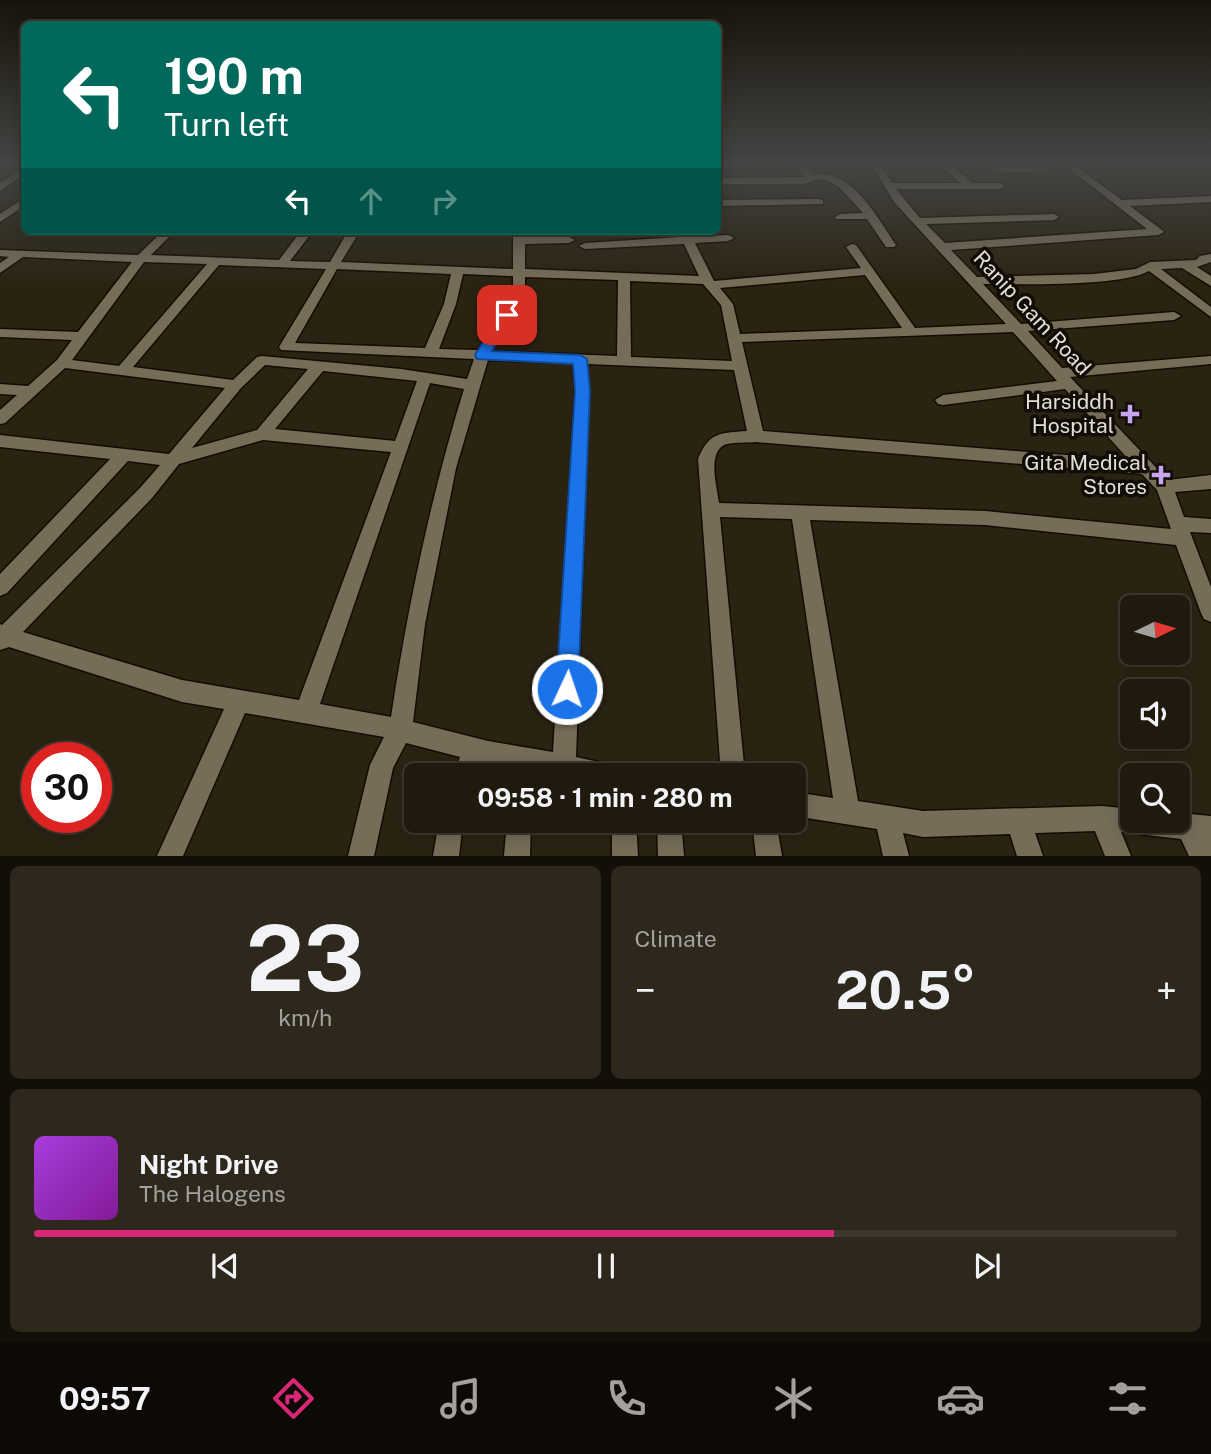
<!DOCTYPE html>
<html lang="en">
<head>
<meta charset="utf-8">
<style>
	:root { --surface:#201a0e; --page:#2d271c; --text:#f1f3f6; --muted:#a2a19e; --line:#3d382e; --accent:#db2777 }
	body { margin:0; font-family:"Public Sans",sans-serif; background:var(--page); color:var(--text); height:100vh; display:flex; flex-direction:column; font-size:26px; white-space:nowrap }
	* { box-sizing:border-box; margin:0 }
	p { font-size:23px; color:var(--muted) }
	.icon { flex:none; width:38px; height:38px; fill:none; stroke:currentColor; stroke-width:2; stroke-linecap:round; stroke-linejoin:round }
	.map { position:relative; height:856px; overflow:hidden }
	.panel { display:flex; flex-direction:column; gap:10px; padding:10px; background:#120e08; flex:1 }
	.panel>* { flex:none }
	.banner { position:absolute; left:21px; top:21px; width:700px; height:214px; border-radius:10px; box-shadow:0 4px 18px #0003,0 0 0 2px var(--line); background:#00695c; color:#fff; overflow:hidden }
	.needle { width:46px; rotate:85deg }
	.controls { position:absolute; left:1120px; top:595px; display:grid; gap:14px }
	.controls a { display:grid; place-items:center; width:70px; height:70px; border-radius:10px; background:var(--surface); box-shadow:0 4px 18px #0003,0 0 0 2px var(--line); font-size:35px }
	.speed { position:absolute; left:21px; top:742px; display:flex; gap:14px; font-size:35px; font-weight:700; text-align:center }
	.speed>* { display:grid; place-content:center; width:91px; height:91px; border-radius:50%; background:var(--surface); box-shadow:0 4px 18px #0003,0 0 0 2px var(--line); line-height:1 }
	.speed .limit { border:10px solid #d22; background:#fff; color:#111 }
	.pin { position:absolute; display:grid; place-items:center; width:60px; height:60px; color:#fff; margin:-30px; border-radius:14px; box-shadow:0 4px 10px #0006 }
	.me { position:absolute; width:77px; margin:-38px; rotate:3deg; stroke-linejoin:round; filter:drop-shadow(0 0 5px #0008) }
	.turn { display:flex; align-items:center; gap:24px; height:147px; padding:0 28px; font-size:32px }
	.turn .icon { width:91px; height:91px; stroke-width:2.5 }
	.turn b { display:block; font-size:49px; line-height:60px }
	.lanes { display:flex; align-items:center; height:66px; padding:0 28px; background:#0003; justify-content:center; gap:35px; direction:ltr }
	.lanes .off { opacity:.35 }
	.big { font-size:52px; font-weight:700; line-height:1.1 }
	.panel .widget { flex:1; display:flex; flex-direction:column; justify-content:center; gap:10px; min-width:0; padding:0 24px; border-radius:10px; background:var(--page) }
	.panel .dial { align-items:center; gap:0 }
	.dial b { font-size:91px; line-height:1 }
	.song { display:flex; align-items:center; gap:21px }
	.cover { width:84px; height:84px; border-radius:10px; background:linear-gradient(135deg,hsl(280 70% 55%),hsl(290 70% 35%)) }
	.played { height:7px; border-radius:4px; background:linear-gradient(90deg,var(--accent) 70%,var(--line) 70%) }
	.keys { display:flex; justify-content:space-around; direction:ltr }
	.heat { display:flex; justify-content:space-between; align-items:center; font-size:38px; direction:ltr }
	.panel .tiles { flex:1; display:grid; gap:10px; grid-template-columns:1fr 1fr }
	.widget:last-child { grid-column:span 2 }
	.trip { position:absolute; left:404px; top:763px; width:402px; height:70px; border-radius:10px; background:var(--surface); box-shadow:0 4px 18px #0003,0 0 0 2px var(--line); font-weight:700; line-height:70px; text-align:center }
	.dock { display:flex; height:112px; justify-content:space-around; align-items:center; background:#0d0a06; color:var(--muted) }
	.dock .icon { width:49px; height:49px }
	.dock .selected { color:var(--accent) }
	.dock b { font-size:32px; color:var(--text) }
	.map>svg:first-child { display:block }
</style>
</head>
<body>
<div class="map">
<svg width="1211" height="856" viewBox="0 0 1211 856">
	<rect width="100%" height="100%" fill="#2b2312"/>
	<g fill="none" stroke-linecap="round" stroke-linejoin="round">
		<g stroke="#140c00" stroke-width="3">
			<g id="minor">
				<path d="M795,163H804L813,175C851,166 878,219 896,245L894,247H886L867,219H836L835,217L840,214L863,213L839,187L828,181L818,179L804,184H718V178L805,177Z"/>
				<path d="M871,163H879L892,183H960L939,163H949L972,183H1000L1005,186L1000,189H896L920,218L1054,214L1059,217L1054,220L926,224L945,243L1147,229L1062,163H1071L1122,200L1211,196V202L1130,206L1162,230L1164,232L1158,235L951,250L977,277L1094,274L1136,269L1150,262L1196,260L1200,256L1211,254V262L1197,267L1211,276V286L1182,268L1161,269L1211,307V317L1149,271C1120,287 1021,284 983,284L1021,324L1174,312L1181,316L1174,320L1028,331L1062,368L1211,356V364L1070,377L1168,480L1211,475V489L1175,492L1184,517L1211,519V533L1190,532L1211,587V622L1204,619L1201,613L1176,545L985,525L810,520L858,801L923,811L1102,806L1132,809V821H1178V813L1211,816V856H1189L1181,839L1121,832L1131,856H1105L1095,831L1035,833L1043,856H1017L1010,834L923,837L903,833L909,856H883L877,829L794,816V792L833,798L792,519L720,517L745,775H721L698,459C709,432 720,433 747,431L734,370L587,364L589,391L576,757L622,767L626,775H548L482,763L478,775H454L460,757L406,743L393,768L374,856H348L370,765L384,737L245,713L183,856H157L224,709L182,702L9,647L0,650V624L2,625L140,488L160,465L128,461L7,593L0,596V574L110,459L0,447V435L169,454L225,388L65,368L5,423L0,424V410L17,395L0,394V384L28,386L57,360L72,340L0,337V329L78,332L132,262L23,257L0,273V263L9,257L0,256V250L138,255L163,231H175L151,255L279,260L301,231H313L290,261L330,262L348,231H360L341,262L513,269V231H525V237H569L575,240L569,243L525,244V269L699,276L684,244L585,249L579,246L585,243L680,237L677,231H689L691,237L728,235L734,238L728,241L695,243L714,281L861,268L846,247L852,244L856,245L915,328L1006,324L894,202ZM144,262L207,264L119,366L72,360ZM219,265L326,269L279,347L281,350L474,359L467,379L401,369L262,356L257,357L233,380L133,367ZM337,269L451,274L444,304L425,348L295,343ZM463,274L513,276V295L478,350L439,349L456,304ZM865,275L902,328L740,334L733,304L720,288ZM525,277L618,280L617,356L491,351L525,295ZM630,281L703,284L721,305L732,361L631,357ZM1013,332L1057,381L943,395L935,400L938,404L943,405L1065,389L1129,460L763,431L742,342ZM488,360L573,363L575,391L553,752L488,741L413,722L425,624L456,468ZM265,365L308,369L257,430L192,448L241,388ZM323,371L417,381L395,441L275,429ZM430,383L464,389C431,496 408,605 391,717L320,704ZM263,440L391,452L299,700L182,680L23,632L152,498L179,464ZM756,442L1142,474L1157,490L1171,529L985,511L719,503C717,487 706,450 727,444C735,442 747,443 756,442Z"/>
				<path d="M1045,166L1048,167V171L996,173L991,170L996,167Z"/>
				<path d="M24,167V174L0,191V183Z"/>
				<path d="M24,198V206L0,222V214Z"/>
				<path d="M819,199L823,200V204L718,206V200Z"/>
				<path d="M439,821H463L459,856H433Z"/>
				<path d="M507,821H531L530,856H504Z"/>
				<path d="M612,821H636L638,856H612Z"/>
				<path d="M657,821H681L684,856H658Z"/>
				<path d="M752,821H776L782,856H756Z"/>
			</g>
		</g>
		<use href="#minor" fill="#766d59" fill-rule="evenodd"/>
	</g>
	<linearGradient id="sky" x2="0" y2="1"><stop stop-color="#18130a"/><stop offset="0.58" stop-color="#444544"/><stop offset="1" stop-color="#444544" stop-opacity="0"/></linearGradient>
	<rect width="1211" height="282" fill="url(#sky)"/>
	<path fill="#1a73e8" stroke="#114b97" stroke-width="2" d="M507,311L513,315L492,351L580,355L587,359L590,391L578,689L575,697L567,700L560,697L556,689L575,391L573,364L477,359L475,355L500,315Z"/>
	<g fill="#c8a6ef" stroke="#110d06" stroke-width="2.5">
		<path d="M1126.5 403.5h7v7h7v7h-7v7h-7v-7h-7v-7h7z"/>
		<path d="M1157.5 464.5h7v7h7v7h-7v7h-7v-7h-7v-7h7z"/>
	</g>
	<g text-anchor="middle" stroke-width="7" stroke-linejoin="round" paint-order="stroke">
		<g font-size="21" fill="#e3ded3" stroke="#110d06">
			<text transform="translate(1032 313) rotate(47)" y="7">Ranip Gam Road</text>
		</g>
		<g font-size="21" fill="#e3ded3" stroke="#110d06" text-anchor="end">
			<text x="1114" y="409">Harsiddh<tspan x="1114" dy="24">Hospital</tspan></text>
			<text x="1147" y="470">Gita Medical<tspan x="1147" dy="24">Stores</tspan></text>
		</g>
	</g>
</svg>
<div class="controls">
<a><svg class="needle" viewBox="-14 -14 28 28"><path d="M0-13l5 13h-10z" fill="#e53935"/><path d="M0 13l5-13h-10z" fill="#a2a19e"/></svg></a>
<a><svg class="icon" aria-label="sound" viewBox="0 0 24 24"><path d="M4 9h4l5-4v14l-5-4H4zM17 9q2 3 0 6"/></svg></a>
<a><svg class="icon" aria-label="search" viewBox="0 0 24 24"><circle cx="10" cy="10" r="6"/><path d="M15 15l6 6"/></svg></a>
</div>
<div class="speed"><div class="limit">30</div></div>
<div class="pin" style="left:507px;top:315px;background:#d93025"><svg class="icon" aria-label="arrive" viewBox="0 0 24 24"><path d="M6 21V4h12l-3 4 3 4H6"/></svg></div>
<svg class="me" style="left:567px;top:689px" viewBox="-20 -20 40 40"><circle r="17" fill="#1a73e8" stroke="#fff" stroke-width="3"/><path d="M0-11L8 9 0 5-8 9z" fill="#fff"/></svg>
<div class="trip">09:58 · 1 min · 280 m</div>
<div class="banner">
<div class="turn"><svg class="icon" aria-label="left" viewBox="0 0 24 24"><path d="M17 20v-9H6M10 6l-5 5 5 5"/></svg><div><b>190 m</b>Turn left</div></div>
<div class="lanes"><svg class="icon" aria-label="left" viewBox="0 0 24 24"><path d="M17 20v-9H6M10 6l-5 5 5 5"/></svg><svg class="icon off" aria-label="ahead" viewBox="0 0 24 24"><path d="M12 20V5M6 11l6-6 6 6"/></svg><svg class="icon off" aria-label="right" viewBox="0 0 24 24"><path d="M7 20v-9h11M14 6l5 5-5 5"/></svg></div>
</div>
</div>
<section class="panel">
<div class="tiles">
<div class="widget dial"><b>23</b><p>km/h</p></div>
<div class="widget"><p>Climate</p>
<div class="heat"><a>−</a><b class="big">20.5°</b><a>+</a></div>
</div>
<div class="widget">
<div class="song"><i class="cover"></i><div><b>Night Drive</b><p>The Halogens</p></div></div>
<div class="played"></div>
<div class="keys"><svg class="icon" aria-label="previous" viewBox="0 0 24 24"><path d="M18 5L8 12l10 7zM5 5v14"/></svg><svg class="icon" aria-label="pause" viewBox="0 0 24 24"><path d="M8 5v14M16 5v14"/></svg><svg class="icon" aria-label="next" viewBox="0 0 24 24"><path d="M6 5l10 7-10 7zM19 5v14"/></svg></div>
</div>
</div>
</section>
<nav class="dock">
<b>09:57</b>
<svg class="icon selected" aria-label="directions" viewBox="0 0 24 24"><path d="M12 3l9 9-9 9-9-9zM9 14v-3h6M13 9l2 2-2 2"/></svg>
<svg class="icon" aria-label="music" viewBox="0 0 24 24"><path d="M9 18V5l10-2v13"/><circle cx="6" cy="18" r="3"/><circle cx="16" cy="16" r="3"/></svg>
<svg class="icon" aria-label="phone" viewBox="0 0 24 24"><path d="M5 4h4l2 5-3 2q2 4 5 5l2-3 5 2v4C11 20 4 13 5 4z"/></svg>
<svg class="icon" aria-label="climate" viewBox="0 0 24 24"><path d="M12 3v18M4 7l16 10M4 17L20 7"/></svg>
<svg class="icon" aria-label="car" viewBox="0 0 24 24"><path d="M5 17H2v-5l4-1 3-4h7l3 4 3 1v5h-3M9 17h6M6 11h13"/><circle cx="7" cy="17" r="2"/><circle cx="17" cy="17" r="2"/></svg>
<svg class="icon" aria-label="filters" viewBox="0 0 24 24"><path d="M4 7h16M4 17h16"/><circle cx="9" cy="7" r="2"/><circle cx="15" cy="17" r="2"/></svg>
</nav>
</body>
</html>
